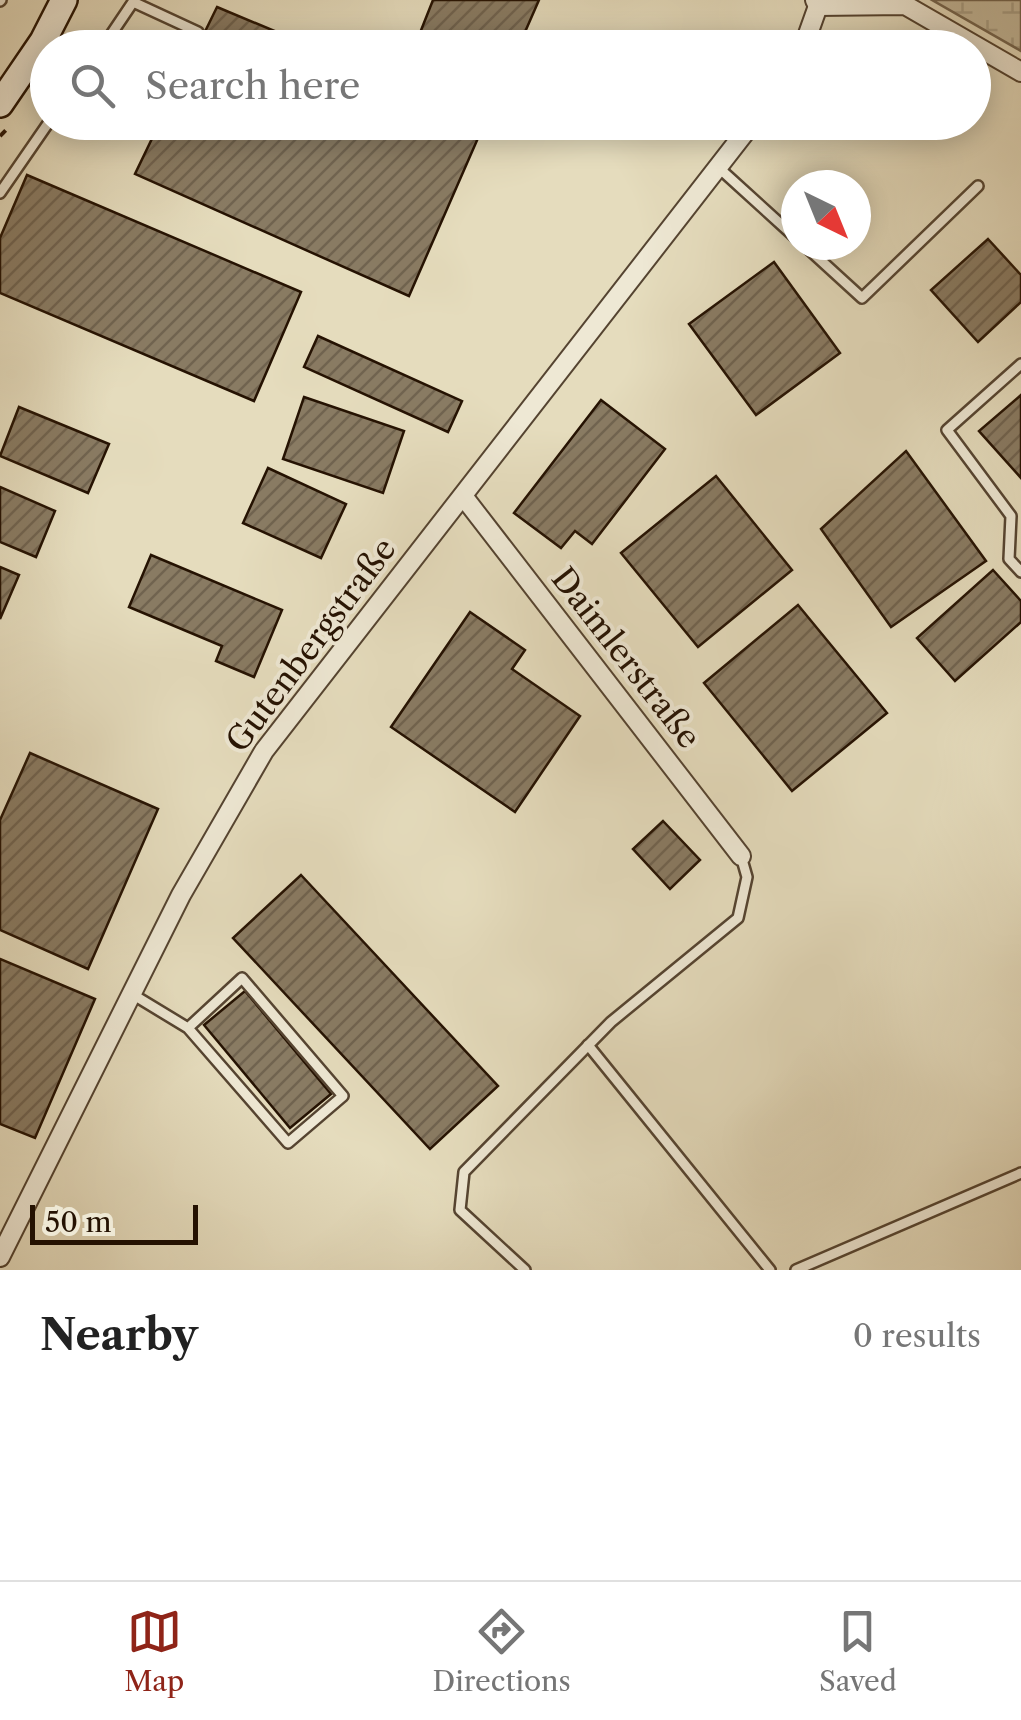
<!DOCTYPE html>
<meta charset="utf-8">
<style>
:root{--surface:#fff;--page:#f6f6f6;--text:#222;--muted:#767676;--line:#e0e0e0;--accent:#8f2418}
body{margin:0;font-family:"Libre Caslon Text",serif;background:var(--page);color:var(--text)}
.compass{position:absolute;left:781px;top:170px;width:90px;height:90px;border-radius:50%;background:var(--surface);box-shadow:0 5px 25px #0003;rotate:137deg}
.scale{position:absolute;left:30px;bottom:25px;width:168px;box-sizing:border-box;padding-left:10px;border:5px solid #251202;border-top:0;font-size:28px;line-height:35px;white-space:nowrap;color:#251202;-webkit-text-stroke:8px #eee8d4;paint-order:stroke}
.list{margin:0;padding:0;list-style:none}
h2{display:flex;justify-content:space-between;align-items:center;height:130px;margin:0;padding:0 40px;font-size:42px}
h2 small{font-size:32px;font-weight:400;color:var(--muted)}
.icon{flex:none;width:55px;height:55px;fill:none;stroke:currentColor;stroke-width:2;stroke-linecap:round;stroke-linejoin:round}
.map{position:relative;flex:none;width:1021px;height:1270px;overflow:hidden}
.search{position:absolute;background:var(--surface);box-shadow:0 5px 25px #0003;left:30px;right:30px;top:30px;height:110px;display:flex;align-items:center;gap:25px;box-sizing:border-box;padding:0 35px;border-radius:55px;color:var(--muted);font-size:38px}
.sheet{height:310px;background:var(--surface)}
nav{display:flex;justify-content:space-around;align-items:center;box-sizing:border-box;height:140px;border-top:2px solid var(--line);background:var(--surface);font-size:28px;color:var(--muted)}
nav a{display:grid;justify-items:center;gap:5px}
nav .on{color:var(--accent)}
.map>svg:first-child{display:block}
.wetland{fill:url(#wetland-marsh);stroke:#746650;stroke-width:2.5}
.building{fill:url(#building-hatch);stroke:#251202;stroke-width:2.5}
.lines{fill:none;stroke-linecap:round;stroke-linejoin:round}
.lane-casing{stroke:#554431;stroke-width:14}
.street-casing{stroke:#554431;stroke-width:22}
.secondary-casing{stroke:#251202;stroke-width:30}
.path{stroke:#251202;stroke-width:4;stroke-dasharray:8 5;stroke-linecap:butt}
.lane{stroke:#eee8d4;stroke-width:9}
.street{stroke:#eee8d4;stroke-width:18}
.secondary{stroke:#eee8d4;stroke-width:25}
.labels{text-anchor:middle;stroke-width:8;stroke-linejoin:round;paint-order:stroke}
.street-label{font-size:32px;fill:#251202;stroke:#eee8d4}
</style>
<div class="map">
<svg width="1021" height="1270" viewBox="0 0 1021 1270">
<defs>
<pattern id="wetland-marsh" width="20" height="14" patternUnits="userSpaceOnUse" patternTransform="scale(2.5)"><rect width="20" height="14" fill="#c4ba9d"/><path d="M1 5h8M5 5V1M11 12h8M15 12V8" fill="none" stroke="#a89f86"/></pattern>
<pattern id="building-hatch" width="6" height="6" patternUnits="userSpaceOnUse" patternTransform="scale(2.5)"><rect width="6" height="6" fill="#897b63"/><path d="M-1 1l2-2M0 6l6-6M5 7l2-2" fill="none" stroke="#70634f"/></pattern>
</defs>
<rect width="100%" height="100%" fill="#e5dcbd"/>
<filter id="stains"><feTurbulence type="fractalNoise" baseFrequency=".002" numOctaves="4"/><feColorMatrix values="0 0 0 0 .2 0 0 0 0 .09 0 0 0 0 .02 0 0 0 .5 -.17"/></filter>
<radialGradient id="worn" r=".72"><stop offset=".6" stop-color="#630" stop-opacity="0"/><stop offset="1" stop-color="#630" stop-opacity=".3"/></radialGradient>
<path class="wetland" d="M932,0H1021V51Z"/>
<g class="building">
<path d="M433,0H539L518,48H414Z"/>
<path d="M217,7L315,48H197Z"/>
<path d="M160,122H485L409,296L135,174Z"/>
<path d="M27,175L301,292L254,401L0,293V238Z"/>
<path d="M988,239L1021,275V302L978,342L931,290Z"/>
<path d="M774,262L840,353L756,415L689,324Z"/>
<path d="M318,336L462,401L448,432L304,367Z"/>
<path d="M1021,395V478L979,431Z"/>
<path d="M304,397L404,431L383,493L283,459Z"/>
<path d="M601,400L665,449L592,544L575,531L561,548L514,513Z"/>
<path d="M19,407L109,444L88,493L0,456Z"/>
<path d="M906,451L986,561L891,627L821,529Z"/>
<path d="M268,468L346,504L321,558L243,523Z"/>
<path d="M716,476L792,570L698,647L621,553Z"/>
<path d="M0,487L55,511L36,557L0,542Z"/>
<path d="M151,555L282,610L254,677L216,661L222,646L129,607Z"/>
<path d="M0,567L19,575L0,619Z"/>
<path d="M993,570L1021,601V622L955,681L917,638Z"/>
<path d="M798,605L887,713L792,791L704,683Z"/>
<path d="M470,612L525,650L512,669L580,716L515,812L391,727Z"/>
<path d="M30,753L158,809L88,969L0,930V820Z"/>
<path d="M663,821L700,860L670,889L633,849Z"/>
<path d="M301,875L498,1086L430,1149L233,938Z"/>
<path d="M0,959L95,999L35,1138L0,1124Z"/>
<path d="M245,991L331,1094L290,1128L204,1025Z"/>
</g>
<g class="lines">
<defs>
<g id="lane">
<path d="M0,1L1,0"/>
<path d="M102,48L133,2L198,32"/>
<path d="M719,168L796,238"/>
<path d="M0,193L49,122"/>
<path d="M804,245L862,298L978,186"/>
<path d="M1021,364L947,430L1011,516L1009,559L1021,572"/>
<path d="M132,994L188,1028L288,1143L343,1096L242,978L188,1028"/>
<path d="M588,1045L770,1270"/>
<path d="M525,1270L460,1210L464,1172L611,1022L738,918L747,877L741,856"/>
<path d="M796,1270L1021,1173"/>
</g>
<g id="street">
<path d="M815,0L818,6L905,5L1021,72"/>
<path d="M803,48L818,6"/>
<path d="M463,496L741,856"/>
<path d="M0,1257L181,895L264,751L753,122"/>
</g>
<path id="secondary" d="M0,104L43,41L64,0"/>
</defs>
<use href="#lane" class="lane-casing"/>
<use href="#street" class="street-casing"/>
<use href="#secondary" class="secondary-casing"/>
<path class="path" d="M0,136L9,127"/>
<use href="#lane" class="lane"/>
<use href="#street" class="street"/>
<use href="#secondary" class="secondary"/>
</g>
<g class="labels">
<g class="street-label">
<text transform="translate(311 645) rotate(-53)" y="11">Gutenbergstraße</text>
<text transform="translate(626 658) rotate(52)" y="11">Daimlerstraße</text>
</g>
</g>
<rect width="100%" height="100%" filter="url(#stains)"/>
<rect width="100%" height="100%" fill="url(#worn)"/>
</svg>
<svg class="compass" viewBox="-18 -18 36 36"><path d="M0-13l5 13h-10z" fill="#e53935"/><path d="M0 13l5-13h-10z" fill="#767676"/></svg>
<div class="scale">50 m</div>
<div class="search"><svg class="icon" aria-label="search" viewBox="0 0 24 24"><circle cx="10" cy="10" r="6"/><path d="M15 15l6 6"/></svg>Search here</div>
</div>
<section class="sheet">
<h2>Nearby<small>0 results</small></h2>
<ul class="list">
</ul>
</section>
<nav>
<a class="on"><svg class="icon" aria-label="map" viewBox="0 0 24 24"><path d="M3 6l6-2 6 2 6-2v14l-6 2-6-2-6 2zM9 4v14M15 6v14"/></svg>Map</a>
<a><svg class="icon" aria-label="directions" viewBox="0 0 24 24"><path d="M12 3l9 9-9 9-9-9zM9 14v-3h6M13 9l2 2-2 2"/></svg>Directions</a>
<a><svg class="icon" aria-label="saved" viewBox="0 0 24 24"><path d="M7 4h10v16l-5-4-5 4z"/></svg>Saved</a>
</nav>
